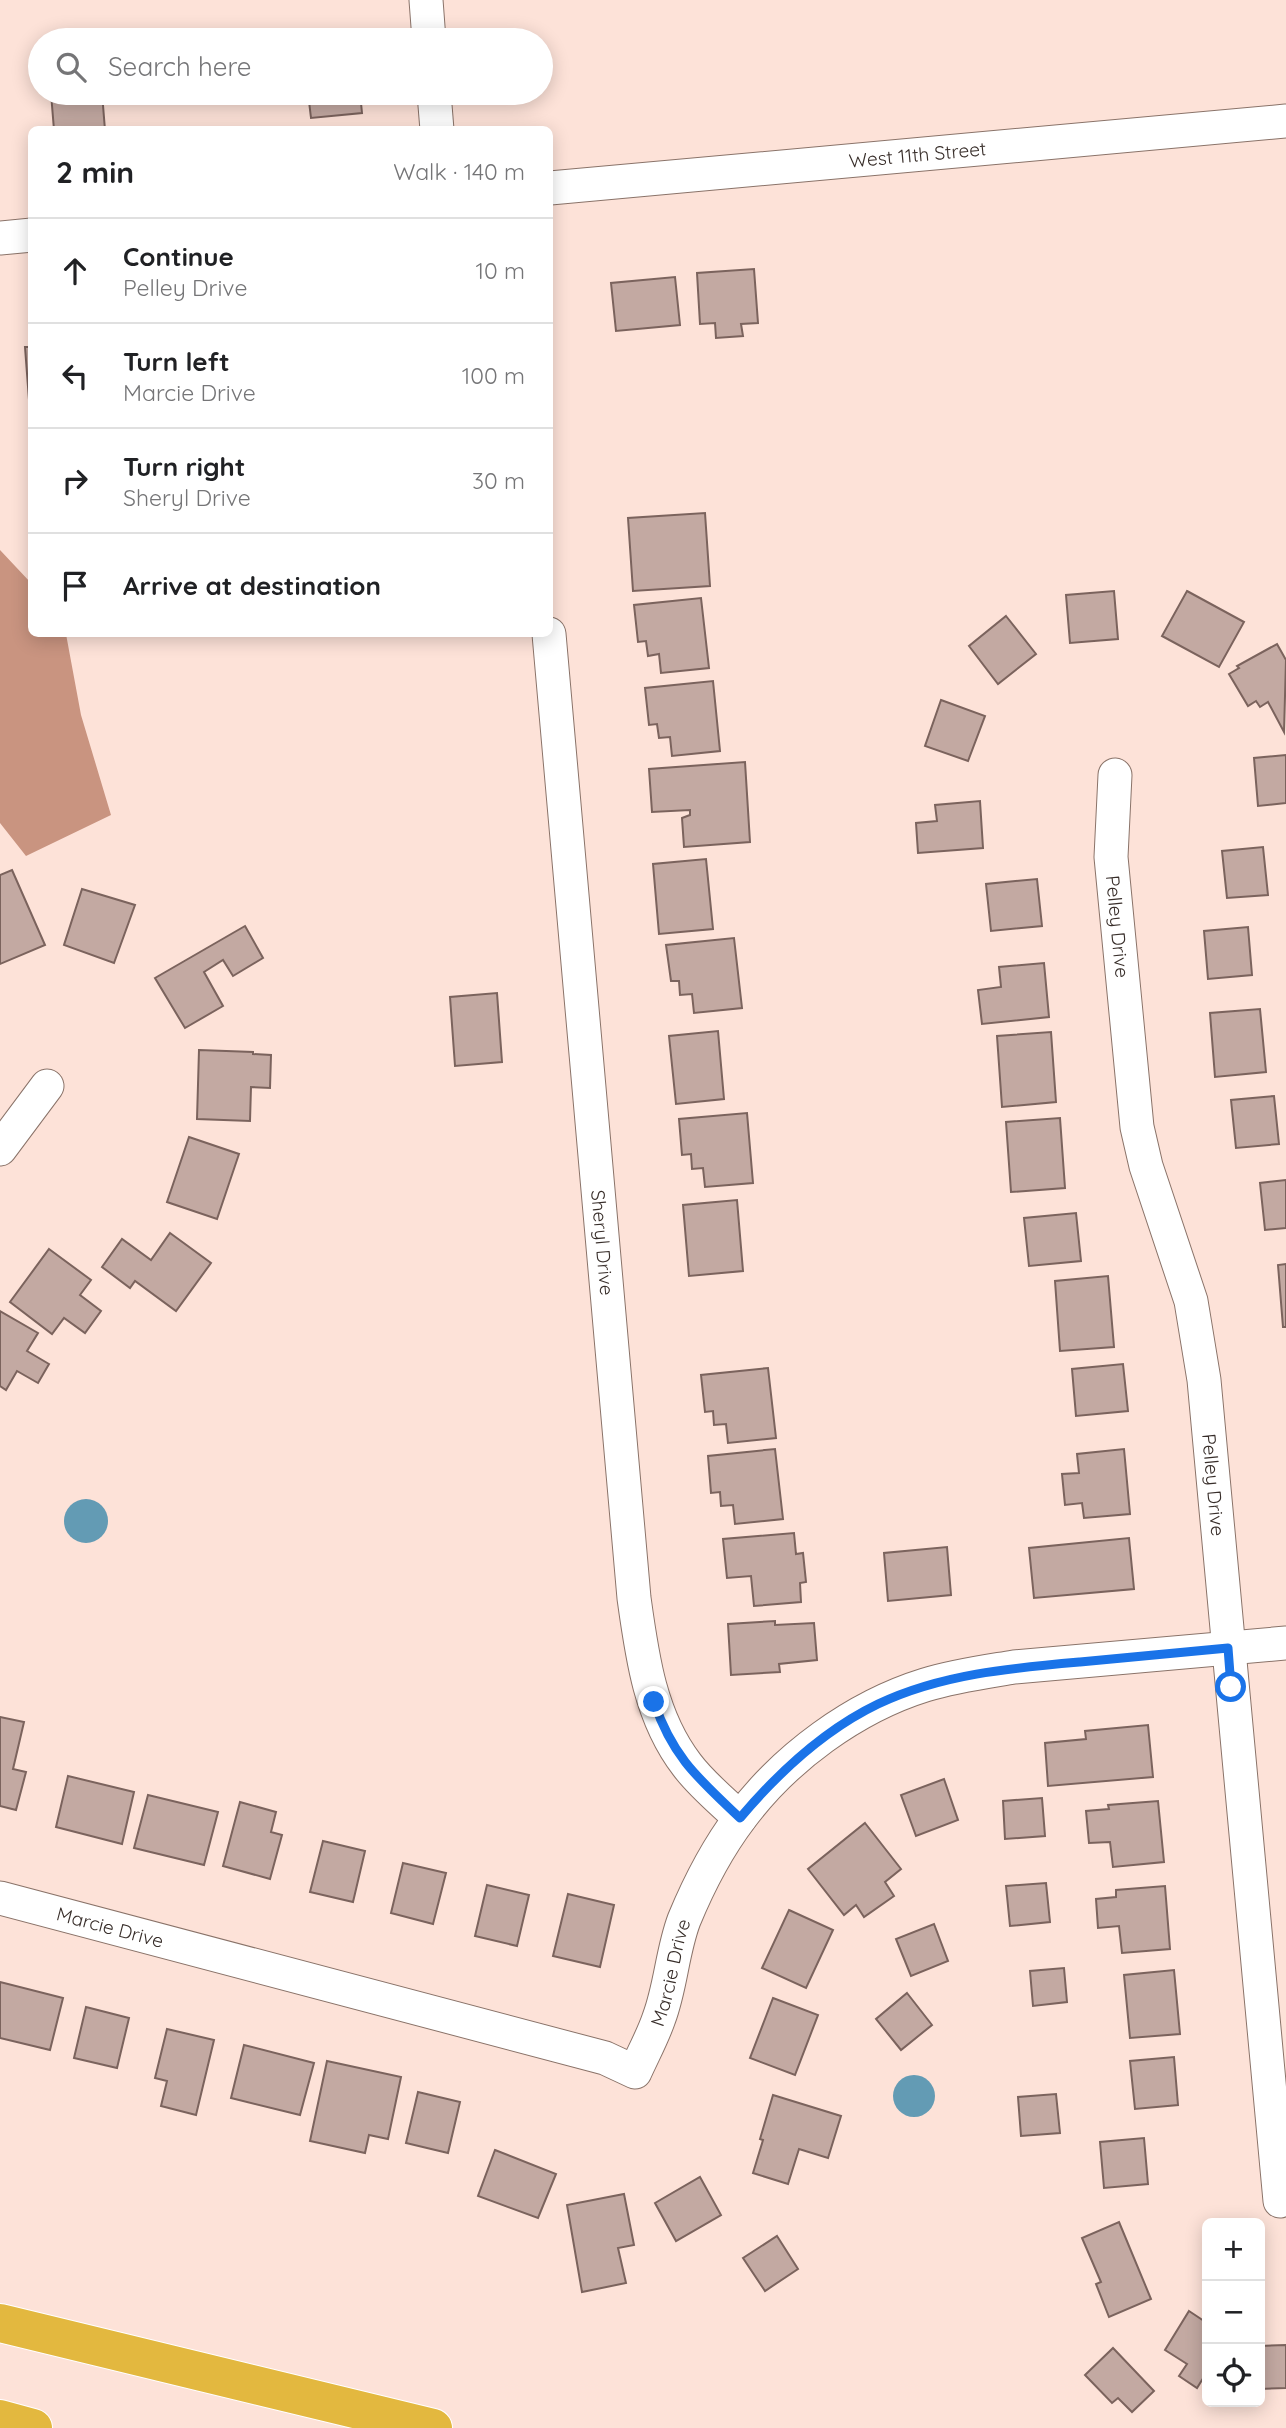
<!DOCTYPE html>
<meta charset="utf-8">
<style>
:root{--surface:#fff;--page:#f6f6f6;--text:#202124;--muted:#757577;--line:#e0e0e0}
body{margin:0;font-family:Quicksand,sans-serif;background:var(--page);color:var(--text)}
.controls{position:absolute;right:21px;bottom:21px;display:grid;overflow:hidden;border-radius:10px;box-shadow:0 4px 18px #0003}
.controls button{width:63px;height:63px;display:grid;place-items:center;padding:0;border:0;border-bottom:2px solid var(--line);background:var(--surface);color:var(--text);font:35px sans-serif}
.stop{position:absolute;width:21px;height:21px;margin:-16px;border:5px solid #1a73e8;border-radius:50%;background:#fff}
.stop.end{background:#1a73e8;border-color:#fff;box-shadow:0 2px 7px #0008}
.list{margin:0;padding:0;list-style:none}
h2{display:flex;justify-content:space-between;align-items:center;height:91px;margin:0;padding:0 28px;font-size:30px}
h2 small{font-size:23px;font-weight:400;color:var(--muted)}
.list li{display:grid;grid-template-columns:46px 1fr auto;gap:21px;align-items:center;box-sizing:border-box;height:105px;padding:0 28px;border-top:2px solid var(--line)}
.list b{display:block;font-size:26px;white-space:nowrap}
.list p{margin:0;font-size:23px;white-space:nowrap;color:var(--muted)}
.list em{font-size:23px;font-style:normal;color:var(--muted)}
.icon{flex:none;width:38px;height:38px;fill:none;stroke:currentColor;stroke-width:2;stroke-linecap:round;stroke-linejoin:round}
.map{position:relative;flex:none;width:1286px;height:2428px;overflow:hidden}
.search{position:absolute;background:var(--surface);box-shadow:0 4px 18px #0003;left:28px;top:28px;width:525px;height:77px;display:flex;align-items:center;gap:18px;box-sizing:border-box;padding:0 24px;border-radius:38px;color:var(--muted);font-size:26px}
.panel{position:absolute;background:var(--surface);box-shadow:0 4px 18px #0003;left:28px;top:126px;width:525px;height:511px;border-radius:10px}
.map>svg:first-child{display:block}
.forest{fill:#c99480}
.water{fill:#639bb4}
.building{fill:#c3a9a2;stroke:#7b635d;stroke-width:2}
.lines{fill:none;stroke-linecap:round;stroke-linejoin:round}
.minor-casing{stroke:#8a7369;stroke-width:35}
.motorway-casing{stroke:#fff;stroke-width:40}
.minor{stroke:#fff;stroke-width:33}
.motorway{stroke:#e3b83f;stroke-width:38}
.route{stroke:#1a73e8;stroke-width:9}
.labels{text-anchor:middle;stroke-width:5;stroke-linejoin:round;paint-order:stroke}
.street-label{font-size:19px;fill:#382e2a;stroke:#fef3ef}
</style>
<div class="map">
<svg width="1286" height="2428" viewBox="0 0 1286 2428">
<rect width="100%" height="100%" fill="#fde2d8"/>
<path class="forest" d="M0,550L31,583L32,634H66L81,715L111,815L26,856L0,823Z"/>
<g class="water">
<circle cx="86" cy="1521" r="22"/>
<circle cx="914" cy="2096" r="21"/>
</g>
<g class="building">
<path d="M51,93H102L105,130H54Z"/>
<path d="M308,93H360L362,113L311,118Z"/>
<path d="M754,269L758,323L741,324L743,336L716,338L715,323L700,324L697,273Z"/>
<path d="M675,277L680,325L616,331L611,283Z"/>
<path d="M25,347H32V413H30Z"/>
<path d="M705,513L710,586L633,591L628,518Z"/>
<path d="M1114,591L1118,639L1070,643L1066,595Z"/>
<path d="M1187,591L1244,622L1219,667L1162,636Z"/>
<path d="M701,598L709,668L661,673L659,654L648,656L646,641L638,642L634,605Z"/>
<path d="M1006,616L1036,654L998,684L969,646Z"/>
<path d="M1277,644L1286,660L1284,732L1268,702L1260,707L1256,701L1248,706L1229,674L1239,668L1237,666Z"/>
<path d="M713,681L720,751L672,756L670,737L659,738L657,724L649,725L645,688Z"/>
<path d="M941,700L985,716L968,761L925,746Z"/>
<path d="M1286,755V803L1258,806L1254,758Z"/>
<path d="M745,762L750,842L684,847L682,818L690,815V810L652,812L649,769Z"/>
<path d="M980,801L983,848L918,853L916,823L937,821L935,805Z"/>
<path d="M1263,847L1268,895L1227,898L1222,851Z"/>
<path d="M706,859L713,929L659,934L653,864Z"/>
<path d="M12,870L45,945L0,964V875Z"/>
<path d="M1037,879L1042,926L991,931L986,884Z"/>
<path d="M82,889L135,905L114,963L64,945Z"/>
<path d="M245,926L263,958L233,976L223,960L204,972L223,1006L185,1028L155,978Z"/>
<path d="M1248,927L1252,975L1208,979L1204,931Z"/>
<path d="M734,938L742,1008L694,1013L692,994L680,995L679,981H671L666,945Z"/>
<path d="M1044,963L1049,1017L982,1024L978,990L1001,987L999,967Z"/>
<path d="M497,993L502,1062L455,1066L450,997Z"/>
<path d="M1260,1009L1266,1072L1215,1077L1210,1013Z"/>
<path d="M718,1031L724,1099L676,1104L669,1036Z"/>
<path d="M1051,1032L1056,1102L1002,1107L997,1036Z"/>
<path d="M199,1050L253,1052V1054L271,1055L270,1088L251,1087L250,1121L197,1119Z"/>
<path d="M1274,1096L1279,1144L1236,1148L1231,1100Z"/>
<path d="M747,1113L753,1183L705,1187L703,1168L692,1169L691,1154L682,1155L679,1119Z"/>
<path d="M1060,1118L1065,1188L1011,1192L1006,1122Z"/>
<path d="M189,1137L239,1154L217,1219L167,1202Z"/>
<path d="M1286,1180V1228L1265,1230L1260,1183Z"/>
<path d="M737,1200L743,1271L689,1276L683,1205Z"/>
<path d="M1076,1213L1081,1261L1029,1266L1024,1218Z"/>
<path d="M170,1233L211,1263L176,1311L135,1281L130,1288L102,1267L122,1239L151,1260Z"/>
<path d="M49,1249L91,1280L80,1295L101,1311L85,1333L64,1318L52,1334L10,1302Z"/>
<path d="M1286,1264V1327H1283L1278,1265Z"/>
<path d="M1108,1276L1114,1347L1060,1351L1055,1281Z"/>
<path d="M0,1311L38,1333L27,1351L49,1364L38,1383L17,1371L6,1390L0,1386Z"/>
<path d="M1123,1364L1128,1411L1076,1416L1072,1369Z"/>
<path d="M768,1368L776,1438L728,1443L726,1424L714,1425L713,1411L705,1412L701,1375Z"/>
<path d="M775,1449L783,1519L735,1524L733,1505L721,1506L720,1492L711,1493L708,1456Z"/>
<path d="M1124,1449L1130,1514L1084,1518L1082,1503L1065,1505L1062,1474L1079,1473L1077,1454Z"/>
<path d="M794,1533L796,1554L803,1553L806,1582L800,1583L801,1602L754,1606L751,1576L727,1578L723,1539Z"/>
<path d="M1129,1538L1134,1589L1034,1598L1029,1548Z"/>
<path d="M947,1547L951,1595L888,1601L884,1553Z"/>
<path d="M775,1621V1625L814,1623L817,1660L779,1664L780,1672L731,1675L728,1624Z"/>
<path d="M0,1717L24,1722L13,1769L26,1772L16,1810L0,1806Z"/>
<path d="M1148,1725L1153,1777L1048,1786L1045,1743L1086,1739L1085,1731Z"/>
<path d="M68,1776L134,1792L122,1844L56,1827Z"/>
<path d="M944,1779L958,1820L916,1836L901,1795Z"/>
<path d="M148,1795L218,1812L204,1865L134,1848Z"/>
<path d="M1042,1798L1045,1836L1005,1839L1003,1801Z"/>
<path d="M1158,1801L1164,1862L1113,1867L1110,1842L1089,1843L1086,1811L1109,1809L1108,1805Z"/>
<path d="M240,1802L276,1812L271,1832L282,1835L270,1879L223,1866Z"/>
<path d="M865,1823L901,1869L885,1882L894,1896L864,1917L856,1905L844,1915L808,1869Z"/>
<path d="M323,1841L365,1851L353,1902L310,1892Z"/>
<path d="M403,1863L446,1873L433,1924L391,1913Z"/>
<path d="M1046,1883L1050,1922L1010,1926L1006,1886Z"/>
<path d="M487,1885L529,1895L517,1946L475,1936Z"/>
<path d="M1165,1886L1170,1949L1122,1953L1119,1926L1098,1928L1096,1899L1116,1897V1890Z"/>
<path d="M568,1894L614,1905L600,1967L553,1956Z"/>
<path d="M789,1910L833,1930L806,1988L762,1968Z"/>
<path d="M934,1924L948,1961L911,1976L896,1939Z"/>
<path d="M1064,1968L1067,2002L1033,2006L1030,1971Z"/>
<path d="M1174,1970L1180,2034L1130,2038L1124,1975Z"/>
<path d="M0,1982L63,1998L50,2050L0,2038Z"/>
<path d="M907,1993L932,2025L901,2050L876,2019Z"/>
<path d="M773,1998L818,2015L795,2075L750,2058Z"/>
<path d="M86,2007L129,2018L117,2068L74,2058Z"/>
<path d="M167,2029L214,2040L196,2115L161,2106L167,2081L155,2078Z"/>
<path d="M244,2045L314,2063L300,2115L231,2098Z"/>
<path d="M1174,2057L1178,2105L1135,2109L1130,2061Z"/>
<path d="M327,2061L401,2077L388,2139L369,2135L365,2153L310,2141Z"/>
<path d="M418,2092L460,2102L448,2153L406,2143Z"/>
<path d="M1056,2094L1060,2133L1021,2136L1018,2097Z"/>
<path d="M773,2095L841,2116L828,2158L799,2149L788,2184L753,2173L763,2140L760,2139Z"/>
<path d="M1144,2138L1148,2184L1104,2188L1100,2142Z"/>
<path d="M495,2150L556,2174L538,2218L478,2196Z"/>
<path d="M700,2177L721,2215L676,2241L655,2203Z"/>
<path d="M624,2194L634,2245L618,2248L626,2283L582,2292L567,2205Z"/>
<path d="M1119,2222L1151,2299L1109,2317L1096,2284L1101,2282L1082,2238Z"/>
<path d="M777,2236L798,2269L765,2291L743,2258Z"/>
<path d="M1189,2311L1207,2323V2372L1197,2388L1179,2376L1187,2364L1165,2350Z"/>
<path d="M1286,2345V2388L1260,2389V2346Z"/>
<path d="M1113,2348L1154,2391L1132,2412L1118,2398L1112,2403L1085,2375Z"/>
</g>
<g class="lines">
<defs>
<g id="minor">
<path d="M426,0L429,40"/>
<path d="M434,93L437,130"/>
<path id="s1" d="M550,188L1286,121"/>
<path d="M0,238L32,235"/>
<path id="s2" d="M549,634L634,1598C642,1656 650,1717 687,1765C702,1785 722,1801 740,1818"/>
<path id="s3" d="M1115,775L1111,857L1137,1127L1146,1166L1191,1301L1204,1380L1280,2201"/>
<path d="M0,1149L47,1086"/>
<path id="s4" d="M0,1898L605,2058L635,2072C643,2054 653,2036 659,2018C671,1986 672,1952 684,1920C698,1886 719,1846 741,1817C785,1758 854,1707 925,1685C954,1676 984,1672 1014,1667L1286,1643"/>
</g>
<g id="motorway">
<path d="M0,2323L433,2428"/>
<path d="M0,2419L33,2428"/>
</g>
</defs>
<use href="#minor" class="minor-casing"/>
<use href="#motorway" class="motorway-casing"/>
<use href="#minor" class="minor"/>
<use href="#motorway" class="motorway"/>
</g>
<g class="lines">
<path class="route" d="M654,1702C673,1758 699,1779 740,1818C778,1773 824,1730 878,1704C941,1674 1011,1668 1080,1662C1129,1657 1179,1653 1228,1648L1231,1687"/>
</g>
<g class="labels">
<g class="street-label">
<text dy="7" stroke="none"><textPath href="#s1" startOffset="369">West 11th Street</textPath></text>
<text dy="7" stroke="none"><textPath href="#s3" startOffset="152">Pelley Drive</textPath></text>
<text dy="7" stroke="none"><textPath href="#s2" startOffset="611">Sheryl Drive</textPath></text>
<text dy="7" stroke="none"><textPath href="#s3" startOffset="721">Pelley Drive</textPath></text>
<text dy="7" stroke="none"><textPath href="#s4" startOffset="114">Marcie Drive</textPath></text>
<text dy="7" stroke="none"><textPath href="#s4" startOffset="765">Marcie Drive</textPath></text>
</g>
</g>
</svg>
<div class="controls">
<button>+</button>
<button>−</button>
<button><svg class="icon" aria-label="locate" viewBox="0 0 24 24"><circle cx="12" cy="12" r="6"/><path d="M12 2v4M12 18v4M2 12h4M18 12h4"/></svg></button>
</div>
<div class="stop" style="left:1231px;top:1687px"></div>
<div class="stop end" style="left:654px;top:1702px"></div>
<div class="search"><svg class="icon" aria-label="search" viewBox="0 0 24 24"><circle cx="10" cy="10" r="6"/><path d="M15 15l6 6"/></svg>Search here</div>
<section class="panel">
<h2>2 min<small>Walk · 140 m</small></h2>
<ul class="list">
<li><svg class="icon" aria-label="ahead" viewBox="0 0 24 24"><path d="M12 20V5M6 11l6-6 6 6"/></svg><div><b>Continue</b><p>Pelley Drive</p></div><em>10 m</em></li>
<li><svg class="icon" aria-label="left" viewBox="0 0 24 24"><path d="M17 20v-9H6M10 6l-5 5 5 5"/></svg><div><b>Turn left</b><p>Marcie Drive</p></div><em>100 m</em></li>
<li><svg class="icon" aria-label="right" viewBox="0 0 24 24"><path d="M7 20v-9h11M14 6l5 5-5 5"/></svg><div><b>Turn right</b><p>Sheryl Drive</p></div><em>30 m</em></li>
<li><svg class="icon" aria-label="arrive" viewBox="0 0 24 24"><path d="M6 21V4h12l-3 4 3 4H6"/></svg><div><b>Arrive at destination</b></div></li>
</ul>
</section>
</div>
